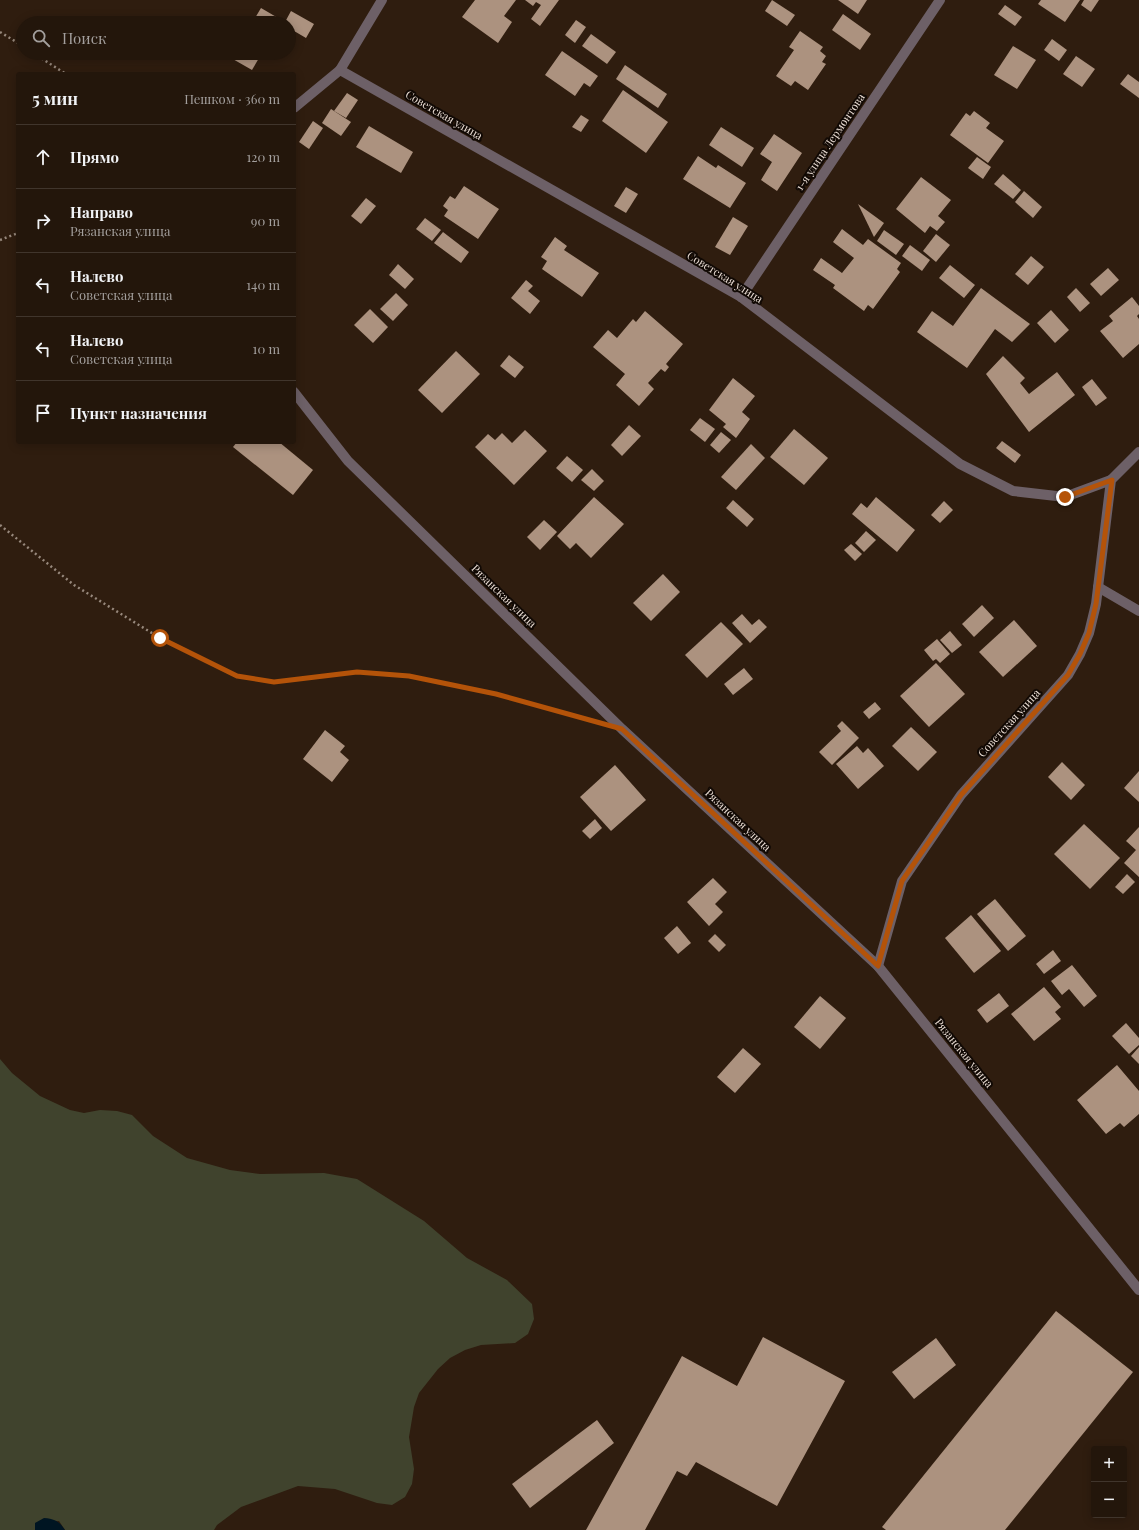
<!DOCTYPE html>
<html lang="ru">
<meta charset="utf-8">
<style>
:root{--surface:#23160b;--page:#2f2319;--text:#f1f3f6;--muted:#a39f9d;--line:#40352c}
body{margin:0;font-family:"Playfair Display",serif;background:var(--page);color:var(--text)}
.controls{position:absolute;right:12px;bottom:12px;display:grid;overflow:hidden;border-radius:4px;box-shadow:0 2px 10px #0003}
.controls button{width:36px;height:36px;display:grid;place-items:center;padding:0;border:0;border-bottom:1px solid var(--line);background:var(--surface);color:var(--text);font:20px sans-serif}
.stop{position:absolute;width:12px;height:12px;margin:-9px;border:3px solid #b45309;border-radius:50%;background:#fff}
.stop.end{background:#b45309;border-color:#fff;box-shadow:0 1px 4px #0008}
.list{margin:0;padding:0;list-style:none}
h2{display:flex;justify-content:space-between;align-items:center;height:52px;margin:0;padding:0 16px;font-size:17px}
h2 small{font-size:13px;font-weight:400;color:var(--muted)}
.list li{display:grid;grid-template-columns:26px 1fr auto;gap:12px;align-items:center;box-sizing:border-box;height:64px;padding:0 16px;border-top:1px solid var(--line)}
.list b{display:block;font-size:15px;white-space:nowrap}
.list p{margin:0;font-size:13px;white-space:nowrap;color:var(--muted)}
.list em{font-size:13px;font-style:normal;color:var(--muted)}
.icon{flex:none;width:22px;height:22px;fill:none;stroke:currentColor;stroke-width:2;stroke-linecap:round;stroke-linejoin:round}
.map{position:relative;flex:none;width:1139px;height:1530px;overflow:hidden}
.search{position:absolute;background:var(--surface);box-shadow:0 2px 10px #0003;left:16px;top:16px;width:280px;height:44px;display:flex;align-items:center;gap:10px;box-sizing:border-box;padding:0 14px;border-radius:22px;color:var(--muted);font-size:15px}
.panel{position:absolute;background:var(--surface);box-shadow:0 2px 10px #0003;left:16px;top:72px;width:280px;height:372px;border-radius:4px}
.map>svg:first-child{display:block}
.green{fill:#40432d}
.water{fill:#001522}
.building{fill:#ac927f}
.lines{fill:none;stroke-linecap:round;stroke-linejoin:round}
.path{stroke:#97887c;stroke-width:2.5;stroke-dasharray:2 3;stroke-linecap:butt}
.minor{stroke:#6d6067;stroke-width:10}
.route{stroke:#b45309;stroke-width:5}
.labels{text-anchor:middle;stroke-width:4;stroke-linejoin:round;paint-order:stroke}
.street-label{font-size:11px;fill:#ede0d7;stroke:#110904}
</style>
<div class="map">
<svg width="1139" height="1530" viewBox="0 0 1139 1530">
<rect width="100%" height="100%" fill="#2f1d0f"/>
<path class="green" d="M0,1059L12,1073L40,1096L70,1110L84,1113L100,1110L117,1111L132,1115L153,1136L187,1158L230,1170L260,1174L324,1173L357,1179L424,1221L467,1258L507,1280L532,1304L534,1319L528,1334L515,1343L481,1345L465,1350L450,1358L438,1369L419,1393L414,1407L409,1437L414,1469L412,1484L405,1497L392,1505L377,1503L335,1489L298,1486L241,1507L217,1525L214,1530H65L59,1521L35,1523V1530H0Z"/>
<path class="water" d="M44,1518C55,1519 59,1521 65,1530H35V1523Z"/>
<g class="building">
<path d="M475,0H516L504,16L512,22L498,43L462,17Z"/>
<path d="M525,0H559L540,26L531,19L541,5L536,2L533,6Z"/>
<path d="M772,0L795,15L787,26L765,11Z"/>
<path d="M838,0H867L858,14Z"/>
<path d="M1041,0H1080L1065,22L1038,4Z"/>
<path d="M1084,0H1099L1091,12L1081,5Z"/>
<path d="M1005,5L1022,17L1015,26L998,14Z"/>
<path d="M261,8L285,22L291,11L314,24L306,38L289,28V23H252Z"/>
<path d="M843,14L871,34L860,50L832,30Z"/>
<path d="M576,20L586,27L575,43L565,35Z"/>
<path d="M800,31L823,47L820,51L826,56L822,62L826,64L808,90L795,81L791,86L776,76L794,50L789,47Z"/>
<path d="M591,34L616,52L607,64L582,46Z"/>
<path d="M1052,39L1067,50L1059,61L1044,50Z"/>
<path d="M1013,46L1036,60L1017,89L994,75Z"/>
<path d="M562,51L598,76L590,87L584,83L575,96L545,75Z"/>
<path d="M234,53H262L252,70L231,58Z"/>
<path d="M1076,56L1095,69L1082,87L1063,74Z"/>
<path d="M625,65L667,94L658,108L616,79Z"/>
<path d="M1128,74L1139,82V98L1120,84Z"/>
<path d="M623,90L668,122L646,153L602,121Z"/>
<path d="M347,93L358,100L346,118L334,111Z"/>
<path d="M331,109L351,122L341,136L322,123Z"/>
<path d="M974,111L990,123L986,128L1004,141L988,163L950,135L966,113L970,116Z"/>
<path d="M581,115L589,120L581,132L572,127Z"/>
<path d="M313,121L323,128L309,149L299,142Z"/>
<path d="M369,126L413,152L401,173L356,147Z"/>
<path d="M721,127L754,148L742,167L709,145Z"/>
<path d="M774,134L802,153L777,191L761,180L772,162L760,154Z"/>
<path d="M698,156L716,168L718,165L746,183L730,208L683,179Z"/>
<path d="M977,157L991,167L983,179L968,168Z"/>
<path d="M1003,174L1021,190L1013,199L994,184Z"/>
<path d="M921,177L951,200L938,216L945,222L937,231L930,226L925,233L896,209Z"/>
<path d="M464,186L499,209L478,239L444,216L448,210L443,206L450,196L455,199Z"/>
<path d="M626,187L638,194L626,213L614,206Z"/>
<path d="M1024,191L1042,207L1033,218L1015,202Z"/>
<path d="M366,198L376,206L361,224L351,216Z"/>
<path d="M858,204L884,223L874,237Z"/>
<path d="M733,217L748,226L730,255L715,247Z"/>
<path d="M425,218L441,230L432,241L416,229Z"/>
<path d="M842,229L863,245L868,239L901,263L897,269L900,272L873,309L868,305L864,311L833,288L835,285L813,270L821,258L842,273L854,258L833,242Z"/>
<path d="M884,230L904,244L896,255L877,241Z"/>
<path d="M443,232L469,252L461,263L434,243Z"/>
<path d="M936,234L950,245L936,262L923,251Z"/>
<path d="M555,237L567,246L564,250L599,273L582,297L542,269L547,261L541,257Z"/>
<path d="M910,245L930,260L922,271L902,256Z"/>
<path d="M1031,256L1044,267L1028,285L1015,274Z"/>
<path d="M398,264L414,279L405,289L389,275Z"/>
<path d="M950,265L975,285L964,298L939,278Z"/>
<path d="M1108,268L1119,280L1101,296L1090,284Z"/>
<path d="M526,280L533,286L528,291L540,301L530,314L511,298Z"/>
<path d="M981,288L1030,324L1012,342L995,329L967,368L917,332L932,311L953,326Z"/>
<path d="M1076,288L1090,303L1080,312L1067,297Z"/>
<path d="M396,293L408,305L393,321L380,309Z"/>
<path d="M1132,297L1139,306V314L1137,316L1139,319V344L1123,358L1100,331L1113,321L1109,316Z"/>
<path d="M370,309L388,327L373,343L354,325Z"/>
<path d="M1051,310L1069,330L1055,343L1037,323Z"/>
<path d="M645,311L683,344L666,364L669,367L665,372L661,369L648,383L654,389L639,406L616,385L625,374L593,347L608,330L617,338L633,319L636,322Z"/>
<path d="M456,351L480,374L442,413L418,390Z"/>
<path d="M509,355L524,367L515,378L500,366Z"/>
<path d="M1003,356L1025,378L1020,383L1029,394L1057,372L1075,395L1029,432L986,374Z"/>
<path d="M733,378L755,396L742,412L750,419L736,438L723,427L726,424L709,410Z"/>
<path d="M1092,379L1107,398L1096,406L1082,387Z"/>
<path d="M700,418L715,429L705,442L690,430Z"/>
<path d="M629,425L641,436L622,456L611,445Z"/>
<path d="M794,429L828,458L804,485L770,457Z"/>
<path d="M525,430L547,451L514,485L475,447L488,434L495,440L502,433L512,443Z"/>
<path d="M721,432L731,440L719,453L710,445Z"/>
<path d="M1002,441L1021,455L1015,463L996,448Z"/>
<path d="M237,442H279L313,470L293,495L233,447Z"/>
<path d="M751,444L765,458L736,490L721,477Z"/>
<path d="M567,456L583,470L572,482L556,468Z"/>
<path d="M592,469L604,481L594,491L581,480Z"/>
<path d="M594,497L624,524L591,558L576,543L570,549L557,536Z"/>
<path d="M876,497L915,530L897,552L852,514L861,503L867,508Z"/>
<path d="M733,500L754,519L747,527L726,508Z"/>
<path d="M944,501L953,510L940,523L931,515Z"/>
<path d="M544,520L557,532L540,550L527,537Z"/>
<path d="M866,531L876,540L864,552L855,543Z"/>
<path d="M851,544L862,554L855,561L844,550Z"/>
<path d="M663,574L680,592L651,621L633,603Z"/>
<path d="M982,605L994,618L974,637L962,624Z"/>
<path d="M742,614L752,625L759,619L767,627L750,643L732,623Z"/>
<path d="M1014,620L1037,646L1003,677L979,652Z"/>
<path d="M721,622L743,644L707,678L685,655Z"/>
<path d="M950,631L962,645L952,653L940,640Z"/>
<path d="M937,639L950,654L940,663L936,659L933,661L924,650Z"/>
<path d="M936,663L965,694L929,727L900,696Z"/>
<path d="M744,668L753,679L733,695L724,684Z"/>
<path d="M875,702L881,709L869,719L863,712Z"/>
<path d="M842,721L859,738L832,765L819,752L841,731L837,726Z"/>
<path d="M911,727L937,752L918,771L892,746Z"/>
<path d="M325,730L345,746L340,752L349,760L332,782L303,759Z"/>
<path d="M857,746L863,753L868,748L884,766L858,789L836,764Z"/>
<path d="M1062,762L1085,785L1071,800L1048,777Z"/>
<path d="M615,765L646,800L611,831L580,797Z"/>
<path d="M1139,771V802L1124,788Z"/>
<path d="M595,819L602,828L590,839L582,831Z"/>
<path d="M1084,824L1120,858L1090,889L1054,854Z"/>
<path d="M1139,827V877L1124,863L1136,850L1126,841Z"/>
<path d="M1127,874L1135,882L1123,894L1115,887Z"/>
<path d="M713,878L727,892L715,904L723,912L709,926L687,902Z"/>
<path d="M995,899L1026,936L1008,951L977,914Z"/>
<path d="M971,915L1001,951L974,973L945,938Z"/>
<path d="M677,926L691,943L678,954L664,938Z"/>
<path d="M715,934L726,945L719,952L708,941Z"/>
<path d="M1053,950L1061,961L1044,974L1036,964Z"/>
<path d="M1072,965L1097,996L1084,1007L1069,989L1062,995L1051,981Z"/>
<path d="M1044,987L1061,1007L1055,1012L1061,1019L1034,1041L1011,1014Z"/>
<path d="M999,993L1009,1006L987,1023L977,1010Z"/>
<path d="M820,996L846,1018L820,1049L794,1027Z"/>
<path d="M1126,1023L1139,1038V1045L1129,1054L1112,1036Z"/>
<path d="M1139,1047V1064L1131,1056Z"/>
<path d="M743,1048L761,1064L735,1093L717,1077Z"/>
<path d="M1117,1065L1139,1091V1114L1124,1127L1120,1123L1106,1134L1077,1100Z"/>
<path d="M1056,1311L1133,1372L1005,1530H886L882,1527Z"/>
<path d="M763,1337L845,1381L777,1506L696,1462L687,1476L677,1471L645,1530H586L682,1356L737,1386Z"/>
<path d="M936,1338L956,1365L914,1399L892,1372Z"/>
<path d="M597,1420L614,1443L530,1508L512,1484Z"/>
</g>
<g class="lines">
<g class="path">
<path d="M0,32L23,46"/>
<path d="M33,53L66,74"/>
<path d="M0,240L18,233"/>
<path d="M0,525L74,585L160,638L237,676L274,682L357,672L409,676L496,694L584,718"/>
</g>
<g class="minor">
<path d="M340,70L741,297L960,464L1013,491L1065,497L1111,480"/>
<path d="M294,108L340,70L382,0"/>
<path d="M741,297L940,0"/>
<path d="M294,392L348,461L622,729L878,966L1139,1290"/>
<path d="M1098,587L1139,611"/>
<path d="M878,966L902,881L961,795L1068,675L1080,654L1089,633L1096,604L1111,480L1139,452"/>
</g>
</g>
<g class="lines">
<path class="route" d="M160,638L237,676L274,682L357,672L409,676L496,694L622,729L878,966L902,881L961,795L1068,675L1080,654L1089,633L1096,604L1112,480L1065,497"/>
</g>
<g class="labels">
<g class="street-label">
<text transform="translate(444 115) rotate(30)" y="4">Советская улица</text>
<text transform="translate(830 142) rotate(-56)" y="4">1-я улица Лермонтова</text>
<text transform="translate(725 277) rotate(32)" y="4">Советская улица</text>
<text transform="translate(504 596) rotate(44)" y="4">Рязанская улица</text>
<text transform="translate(1009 723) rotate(-48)" y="4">Советская улица</text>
<text transform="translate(738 820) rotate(43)" y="4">Рязанская улица</text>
<text transform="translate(964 1053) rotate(51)" y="4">Рязанская улица</text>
</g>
</g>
</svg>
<div class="controls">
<button>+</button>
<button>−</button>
</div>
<div class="stop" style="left:160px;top:638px"></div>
<div class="stop end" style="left:1065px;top:497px"></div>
<div class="search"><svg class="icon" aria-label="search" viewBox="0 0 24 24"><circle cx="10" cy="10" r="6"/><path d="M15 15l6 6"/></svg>Поиск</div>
<section class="panel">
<h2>5 мин<small>Пешком · 360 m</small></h2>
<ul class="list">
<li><svg class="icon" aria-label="ahead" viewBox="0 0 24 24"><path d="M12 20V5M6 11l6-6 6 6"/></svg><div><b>Прямо</b></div><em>120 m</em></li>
<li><svg class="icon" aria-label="right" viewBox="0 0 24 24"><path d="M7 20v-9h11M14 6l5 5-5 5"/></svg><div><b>Направо</b><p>Рязанская улица</p></div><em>90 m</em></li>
<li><svg class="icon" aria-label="left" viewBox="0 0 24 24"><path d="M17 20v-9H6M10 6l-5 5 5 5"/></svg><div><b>Налево</b><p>Советская улица</p></div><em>140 m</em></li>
<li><svg class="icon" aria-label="left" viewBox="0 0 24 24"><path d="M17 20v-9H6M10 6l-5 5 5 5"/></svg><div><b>Налево</b><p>Советская улица</p></div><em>10 m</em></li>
<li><svg class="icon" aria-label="arrive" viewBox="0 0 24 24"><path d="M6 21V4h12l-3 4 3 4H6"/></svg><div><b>Пункт назначения</b></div></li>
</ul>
</section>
</div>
